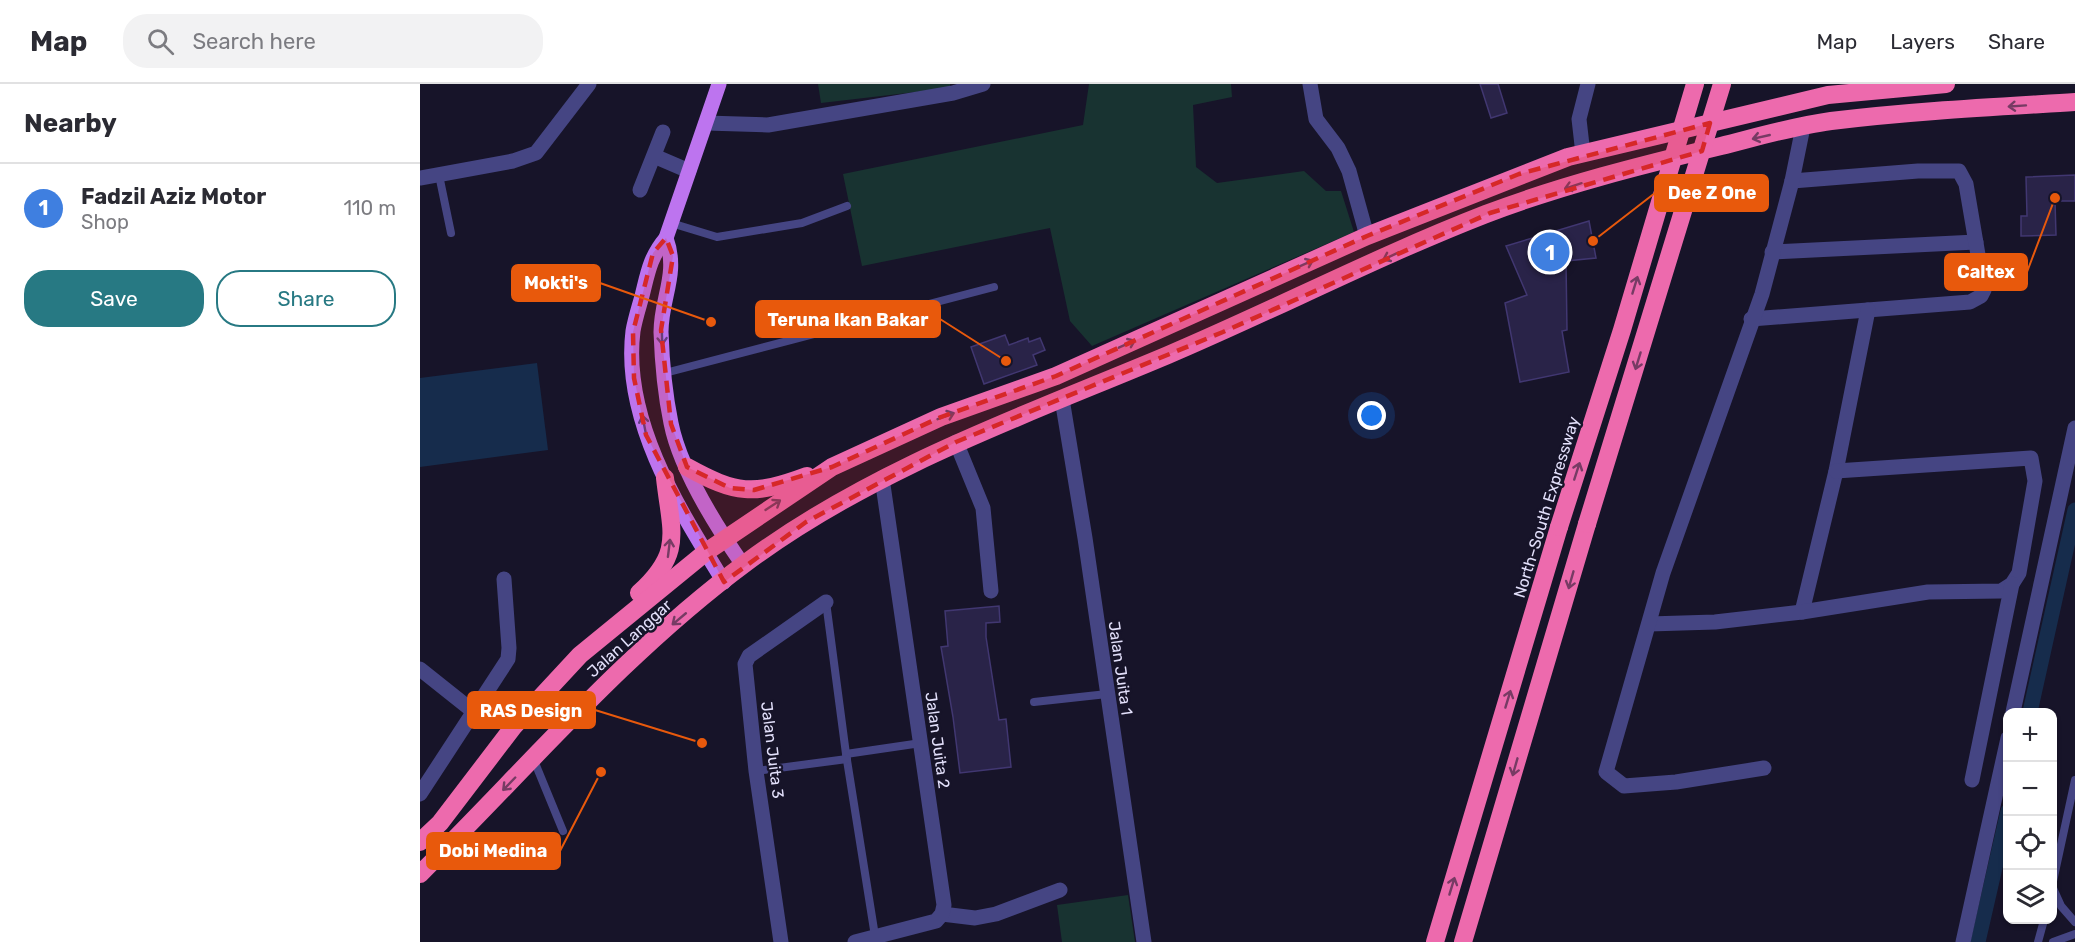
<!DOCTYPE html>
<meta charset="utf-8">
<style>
:root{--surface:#fff;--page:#f2f2f3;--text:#2b2b33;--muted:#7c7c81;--line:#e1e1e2;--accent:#277983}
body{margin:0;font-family:Rubik,sans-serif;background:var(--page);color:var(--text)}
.controls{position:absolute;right:18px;bottom:18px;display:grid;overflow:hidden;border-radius:12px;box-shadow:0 2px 4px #0004}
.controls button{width:54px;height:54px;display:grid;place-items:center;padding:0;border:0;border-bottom:2px solid var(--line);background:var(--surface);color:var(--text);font:30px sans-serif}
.you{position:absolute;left:952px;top:332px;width:21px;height:21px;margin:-15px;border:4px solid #fff;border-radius:50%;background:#1a73e8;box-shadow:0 0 0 9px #1a73e833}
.badge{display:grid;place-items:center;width:39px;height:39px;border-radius:50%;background:var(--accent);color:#fff;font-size:20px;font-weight:700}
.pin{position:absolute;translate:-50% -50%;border:3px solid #fff;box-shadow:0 2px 6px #0006}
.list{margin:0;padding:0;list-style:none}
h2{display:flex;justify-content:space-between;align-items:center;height:78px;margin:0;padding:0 24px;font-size:26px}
h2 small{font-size:20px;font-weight:400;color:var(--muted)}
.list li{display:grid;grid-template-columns:39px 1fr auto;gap:18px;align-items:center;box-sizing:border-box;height:90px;padding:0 24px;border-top:2px solid var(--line)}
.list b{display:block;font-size:22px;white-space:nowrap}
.list p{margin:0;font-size:20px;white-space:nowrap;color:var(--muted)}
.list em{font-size:20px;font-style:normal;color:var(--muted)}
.actions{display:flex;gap:12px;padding:18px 24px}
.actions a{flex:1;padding:14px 0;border:2px solid var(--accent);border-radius:24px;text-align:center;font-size:21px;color:var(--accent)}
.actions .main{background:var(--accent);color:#fff}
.icon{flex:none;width:33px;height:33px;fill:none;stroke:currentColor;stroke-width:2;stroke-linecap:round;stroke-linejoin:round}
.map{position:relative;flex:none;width:1655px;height:858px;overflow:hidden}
header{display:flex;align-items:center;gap:36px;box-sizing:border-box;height:84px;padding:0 30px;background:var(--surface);border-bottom:2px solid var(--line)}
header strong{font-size:28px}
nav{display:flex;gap:33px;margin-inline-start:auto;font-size:21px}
.search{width:420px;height:54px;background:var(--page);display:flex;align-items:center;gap:15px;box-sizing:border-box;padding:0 21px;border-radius:24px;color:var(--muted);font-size:22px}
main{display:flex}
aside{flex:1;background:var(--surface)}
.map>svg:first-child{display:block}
.green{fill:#183331}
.water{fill:#162c4c}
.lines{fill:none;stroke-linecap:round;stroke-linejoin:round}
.canal{stroke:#162c4c;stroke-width:15}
.building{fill:#292348;stroke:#413771;stroke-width:1.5}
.lane{stroke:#454583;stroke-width:8}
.street{stroke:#454583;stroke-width:15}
.primary{stroke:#bd74ef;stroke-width:15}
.highway{stroke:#ed6aad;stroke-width:18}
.highway-bridge{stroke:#ed6aad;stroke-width:18}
.oneway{stroke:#773b64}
.oneway2{stroke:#623f82}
.marked{fill:#d62828;fill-opacity:0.2;stroke:#d62828;stroke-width:4.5;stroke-dasharray:12 8;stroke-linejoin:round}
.labels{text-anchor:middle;stroke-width:5;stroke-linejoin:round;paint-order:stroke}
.street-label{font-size:16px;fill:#e3e0fb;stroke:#171429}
.leader{fill:none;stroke:#e8590c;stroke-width:2}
.callout-dot{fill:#e8590c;stroke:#171429;stroke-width:2}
.callout{fill:#e8590c;stroke:#e8590c;stroke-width:2}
.callout-label{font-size:18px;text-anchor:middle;font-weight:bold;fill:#fff}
</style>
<header>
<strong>Map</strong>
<div class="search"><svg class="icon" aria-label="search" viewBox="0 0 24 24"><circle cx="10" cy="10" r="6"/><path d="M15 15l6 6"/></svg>Search here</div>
<nav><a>Map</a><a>Layers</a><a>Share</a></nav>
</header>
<main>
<aside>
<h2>Nearby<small></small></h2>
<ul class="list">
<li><span class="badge" style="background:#3f7fe0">1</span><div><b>Fadzil Aziz Motor</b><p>Shop</p></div><em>110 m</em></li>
</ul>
<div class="actions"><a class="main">Save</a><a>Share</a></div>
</aside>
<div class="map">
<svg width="1655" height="858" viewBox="0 0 1655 858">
<rect width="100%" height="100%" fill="#171429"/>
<g class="green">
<path d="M398,0H530V4L401,19Z"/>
<path d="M669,0H811L812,13L773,21L776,83L797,99L884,87L906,107H921L934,148L672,262L650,237L630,144L442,182L423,90L663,41Z"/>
<path d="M708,811L715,858H642L637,821Z"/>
</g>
<path class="water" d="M117,279L128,366L0,383V294Z"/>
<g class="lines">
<g class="canal">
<path d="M1610,628L1655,426"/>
<path d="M1558,858L1588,727"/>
</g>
</g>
<g class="building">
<path d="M1060,0H1078L1087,29L1071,34Z"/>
<path d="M1655,91V117H1635L1636,151L1601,152V132H1607L1606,93Z"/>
<path d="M1169,137L1176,174L1146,177L1147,246L1142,247L1149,288L1100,298L1085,219L1107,211L1086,162Z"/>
<path d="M585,251L589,261L608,254L609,258L620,254L625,266L613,271L617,281L564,300L551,263Z"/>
<path d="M579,522L580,538L566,539V553L579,636L586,635L591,683L540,689L533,633L521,563L528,562L525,527Z"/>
</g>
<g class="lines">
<g class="lane">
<path d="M19,91L31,149"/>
<path d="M251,139L297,153L382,139L427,122"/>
<path d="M245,289L574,203"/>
<path d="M406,518L426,670L455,852"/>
<path d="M614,618L687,610"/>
<path d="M426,670L501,659"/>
<path d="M113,674L143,747"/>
<path d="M336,687L427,675"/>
<path d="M1655,696L1632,802L1641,822L1655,838"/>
<path d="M1618,858L1624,836"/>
<path d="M1633,858L1655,850"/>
</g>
<g class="street">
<path d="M890,0L896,35L918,64L929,87L947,152"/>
<path d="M286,39L348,41L533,9L563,0"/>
<path d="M1163,70L1159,35L1168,0"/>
<path d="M234,72L269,87"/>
<path d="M0,94L93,77L116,69L169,0"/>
<path d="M220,106L243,48"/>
<path d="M1352,168L1556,158"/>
<path d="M1331,235L1550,218L1561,212L1564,206L1546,100L1539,87H1498L1372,97"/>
<path d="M642,315L665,454L724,858"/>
<path d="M536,358L563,424L571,507"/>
<path d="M1382,528L1416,387L1448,226"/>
<path d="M1229,540L1295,538L1382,528L1508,508L1581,507L1592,500L1599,489L1615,397L1611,374L1416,387"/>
<path d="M0,585L54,628"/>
<path d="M1593,628L1655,344"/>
<path d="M1344,684L1256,698L1204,702L1186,688L1243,489L1342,210L1372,97L1383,43"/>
<path d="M1552,696L1592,500"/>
<path d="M0,710L88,575L89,564L84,495"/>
<path d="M522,830L555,834L576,830L640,806"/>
<path d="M361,858L336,687L325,580L329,572L406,518"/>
<path d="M435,858L516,837L522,830L524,821L462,394"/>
<path d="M1543,858L1588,654"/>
</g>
<g class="primary">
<path d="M299,0L246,154C230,173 228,188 222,212C219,223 215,235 213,247C202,336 259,425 304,498"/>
<path d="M246,154C259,190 241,213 241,248C242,277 245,310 251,339C260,385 296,442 323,481"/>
</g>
<g class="highway">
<path d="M267,383C316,410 333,412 387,392"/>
<path d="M219,509C264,468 251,449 245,394"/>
<path d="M0,758L20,739L94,642L160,571L286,468L412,383L521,333L636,292L947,152L1148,73L1408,11L1526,0"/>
<path d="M0,790C107,684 205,568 327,478C454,384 603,332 748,271C854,226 958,172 1066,130C1142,101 1222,81 1301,62C1337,53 1374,42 1411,37C1492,27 1574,23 1655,18"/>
<path d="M1015,858L1139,443"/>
<path d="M1043,858L1167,440"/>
</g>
<g class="highway-bridge">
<path d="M1167,440L1302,0"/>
<path d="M1139,443L1202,246L1275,0"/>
</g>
</g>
<defs><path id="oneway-shaft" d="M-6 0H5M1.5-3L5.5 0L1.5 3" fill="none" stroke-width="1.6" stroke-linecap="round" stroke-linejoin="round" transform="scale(1.5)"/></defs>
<g class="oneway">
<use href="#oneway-shaft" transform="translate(1597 22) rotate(176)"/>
<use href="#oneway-shaft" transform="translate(1341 53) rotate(167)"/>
<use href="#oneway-shaft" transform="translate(1153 102) rotate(162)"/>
<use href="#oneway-shaft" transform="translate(971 172) rotate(155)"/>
<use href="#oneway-shaft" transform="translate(885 180) rotate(-24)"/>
<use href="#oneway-shaft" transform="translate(1215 201) rotate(-73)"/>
<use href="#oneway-shaft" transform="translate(707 260) rotate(-24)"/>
<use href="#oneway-shaft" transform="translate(1218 277) rotate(107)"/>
<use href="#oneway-shaft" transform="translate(526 332) rotate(-21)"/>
<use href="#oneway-shaft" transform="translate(1157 387) rotate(-72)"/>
<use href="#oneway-shaft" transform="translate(353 421) rotate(-33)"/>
<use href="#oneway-shaft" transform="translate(249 464) rotate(-83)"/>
<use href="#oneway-shaft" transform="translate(1151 496) rotate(106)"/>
<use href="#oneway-shaft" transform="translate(259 535) rotate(140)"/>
<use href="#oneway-shaft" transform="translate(1088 615) rotate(-73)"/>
<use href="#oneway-shaft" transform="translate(1095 683) rotate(106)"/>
<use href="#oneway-shaft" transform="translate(89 700) rotate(134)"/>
<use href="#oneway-shaft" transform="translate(1032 802) rotate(-73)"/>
</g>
<g class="oneway2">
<use href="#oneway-shaft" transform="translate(242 252) rotate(88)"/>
<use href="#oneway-shaft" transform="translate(224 340) rotate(-101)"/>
</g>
<path class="marked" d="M1290,39L1282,67L1070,129L803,248L536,358L386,438L304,498L226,351L214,294L213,248L233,169L246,154L253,172L241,246L251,340L267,383L310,404L334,406L412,383L521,333L636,292L947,152L1099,90Z"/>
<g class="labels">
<g class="street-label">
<text transform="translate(1126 423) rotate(-73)" y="6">North–South Expressway</text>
<text transform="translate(209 554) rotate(-42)" y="6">Jalan Langgar</text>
<text transform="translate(701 584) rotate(82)" y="6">Jalan Juita 1</text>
<text transform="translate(518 656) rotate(82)" y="6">Jalan Juita 2</text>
<text transform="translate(353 666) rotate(83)" y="6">Jalan Juita 3</text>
</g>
</g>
<path class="leader" d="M1173 157L1235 109M1635 114L1607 188M291 238L180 199M586 277L520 235M282 659L175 626M181 688L140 767"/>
<g class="callout-dot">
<circle cx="1173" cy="157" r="6"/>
<circle cx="1635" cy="114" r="6"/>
<circle cx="291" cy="238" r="6"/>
<circle cx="586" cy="277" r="6"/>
<circle cx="282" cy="659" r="6"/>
<circle cx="181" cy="688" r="6"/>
</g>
<g class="callout">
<rect x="1235" y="91" width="113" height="36" rx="6"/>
<rect x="1525" y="170" width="82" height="36" rx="6"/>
<rect x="92" y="181" width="88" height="36" rx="6"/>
<rect x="336" y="217" width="184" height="36" rx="6"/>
<rect x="48" y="608" width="127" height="36" rx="6"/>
<rect x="7" y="749" width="133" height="36" rx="6"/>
</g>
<g class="callout-label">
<text x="1292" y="115">Dee Z One</text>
<text x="1566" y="194">Caltex</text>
<text x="136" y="205">Mokti's</text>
<text x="428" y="242">Teruna Ikan Bakar</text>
<text x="111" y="633">RAS Design</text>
<text x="73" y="773">Dobi Medina</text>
</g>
</svg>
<div class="controls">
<button>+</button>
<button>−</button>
<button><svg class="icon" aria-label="locate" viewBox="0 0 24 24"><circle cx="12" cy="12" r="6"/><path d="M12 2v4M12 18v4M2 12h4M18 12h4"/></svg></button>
<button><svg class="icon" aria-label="layers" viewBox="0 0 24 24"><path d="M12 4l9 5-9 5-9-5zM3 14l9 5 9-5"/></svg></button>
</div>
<div class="you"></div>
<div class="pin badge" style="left:1130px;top:168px;background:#3f7fe0">1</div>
</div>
</main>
